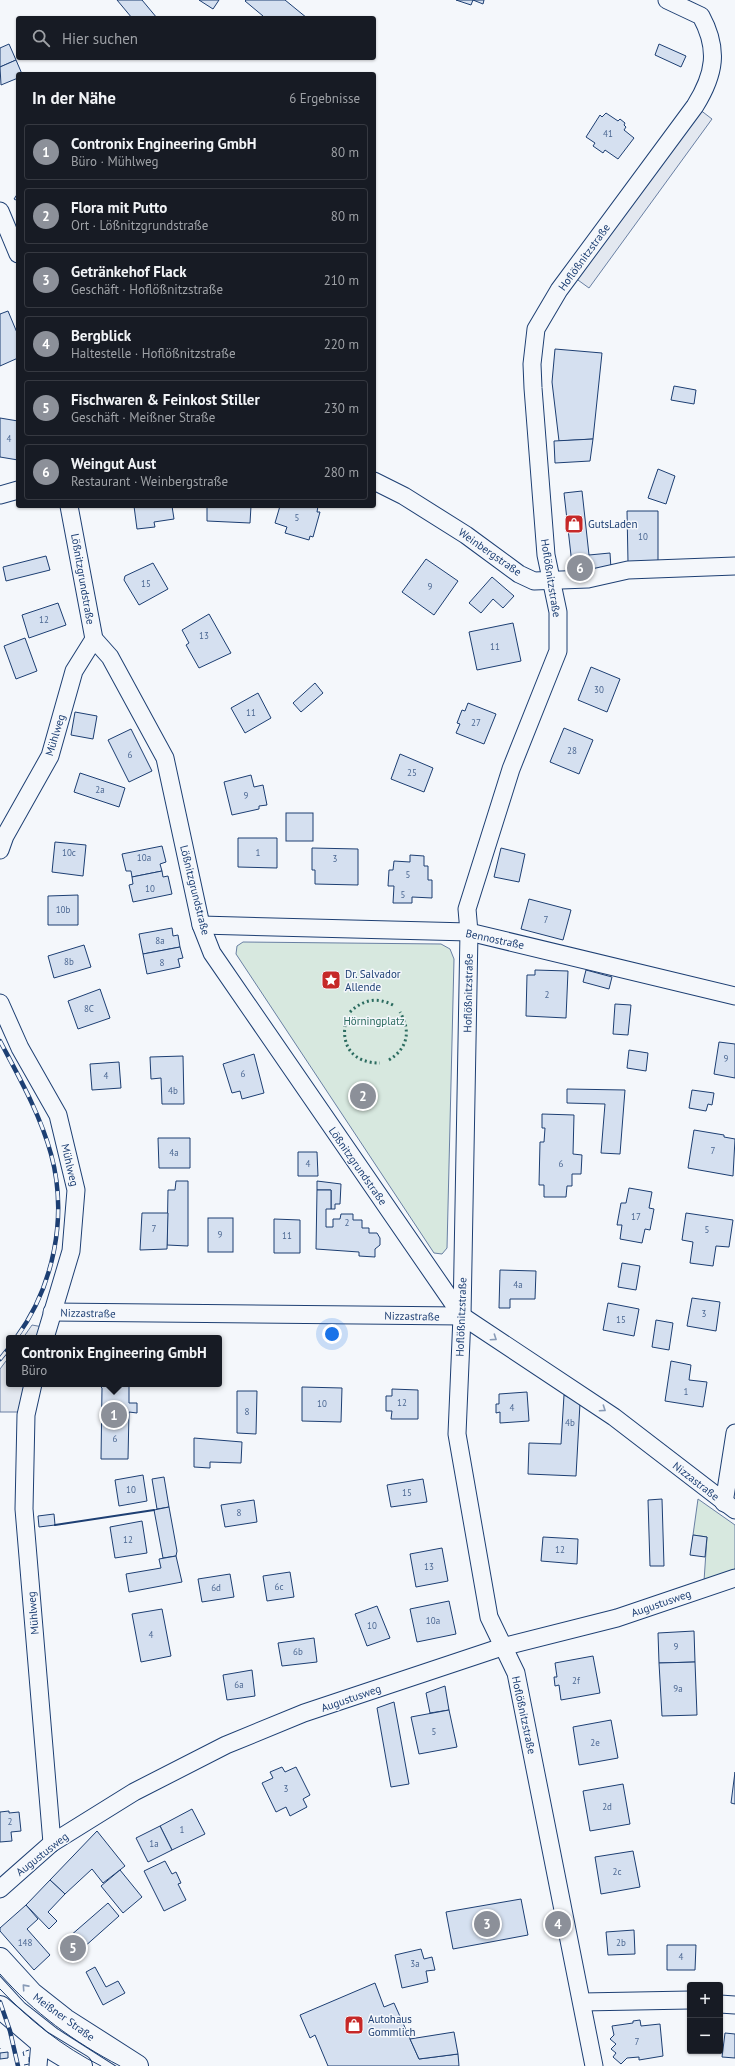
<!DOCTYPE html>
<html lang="de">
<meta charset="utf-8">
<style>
:root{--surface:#171b24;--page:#242831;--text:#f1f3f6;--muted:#9ea1a6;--line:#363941;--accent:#8c9099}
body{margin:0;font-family:"PT Sans",sans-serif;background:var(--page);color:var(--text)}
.controls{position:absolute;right:12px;bottom:12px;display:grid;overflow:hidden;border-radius:4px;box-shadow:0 1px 3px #0004}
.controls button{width:36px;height:36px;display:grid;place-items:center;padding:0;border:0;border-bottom:1px solid var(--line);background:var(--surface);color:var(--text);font:20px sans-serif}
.you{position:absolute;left:332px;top:1334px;width:14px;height:14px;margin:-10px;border:3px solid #fff;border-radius:50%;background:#1a73e8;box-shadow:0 0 0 6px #1a73e833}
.badge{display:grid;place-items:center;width:26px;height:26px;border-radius:50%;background:var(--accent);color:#fff;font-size:13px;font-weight:700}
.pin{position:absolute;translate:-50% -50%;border:2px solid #fff;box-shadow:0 1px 4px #0006}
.popup{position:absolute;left:6px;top:1335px;width:216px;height:52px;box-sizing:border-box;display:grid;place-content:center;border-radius:4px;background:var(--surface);filter:drop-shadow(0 1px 3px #0005);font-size:13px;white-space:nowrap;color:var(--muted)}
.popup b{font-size:15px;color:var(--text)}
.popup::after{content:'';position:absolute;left:50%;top:100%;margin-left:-8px;border:8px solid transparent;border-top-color:var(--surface)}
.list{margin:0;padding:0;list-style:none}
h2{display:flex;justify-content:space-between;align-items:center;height:52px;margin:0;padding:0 16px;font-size:17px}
h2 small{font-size:13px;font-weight:400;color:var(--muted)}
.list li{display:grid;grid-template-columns:26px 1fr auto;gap:12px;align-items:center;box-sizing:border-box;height:56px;margin:0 8px 8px;padding:0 8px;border:1px solid var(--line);border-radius:4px}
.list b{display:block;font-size:15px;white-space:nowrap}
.list p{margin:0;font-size:13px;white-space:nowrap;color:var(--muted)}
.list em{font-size:13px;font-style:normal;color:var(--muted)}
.icon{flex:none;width:22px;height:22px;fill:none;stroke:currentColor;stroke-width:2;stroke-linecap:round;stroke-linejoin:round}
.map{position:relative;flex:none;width:735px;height:2066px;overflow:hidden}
.search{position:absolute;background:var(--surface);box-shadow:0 1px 3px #0004;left:16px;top:16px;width:360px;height:44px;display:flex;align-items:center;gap:10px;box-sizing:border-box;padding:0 14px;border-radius:4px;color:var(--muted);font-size:15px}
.panel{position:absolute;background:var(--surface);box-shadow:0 1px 3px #0004;left:16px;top:72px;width:360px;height:436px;border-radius:4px}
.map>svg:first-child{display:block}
.green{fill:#d7e8df;stroke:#687fa3}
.parking{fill:#e3e8f0;stroke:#687fa3}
.building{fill:#d5e0f0;stroke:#1d3f73}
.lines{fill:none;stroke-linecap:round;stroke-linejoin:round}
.minor-casing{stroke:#1d3f73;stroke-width:19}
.secondary-casing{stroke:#1d3f73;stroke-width:24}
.minor{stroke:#f4f7fb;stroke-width:17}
.secondary{stroke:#f4f7fb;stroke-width:22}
.tram{stroke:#1d3f73;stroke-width:1}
.rail-casing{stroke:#1d3f73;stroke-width:4.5}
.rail{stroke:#f4f7fb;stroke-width:3;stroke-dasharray:9;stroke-linecap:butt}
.hedge{stroke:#2c6c60;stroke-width:3;stroke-dasharray:2 3;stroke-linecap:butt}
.fence{stroke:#1d3f73;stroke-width:1;stroke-dasharray:5 2;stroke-linecap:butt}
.wall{stroke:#1d3f73;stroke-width:2}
.oneway{stroke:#889bb7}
.labels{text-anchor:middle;stroke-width:3;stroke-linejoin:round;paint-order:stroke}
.number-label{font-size:9px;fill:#4b6792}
.street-label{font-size:11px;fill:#1d3f73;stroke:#f4f7fb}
.poi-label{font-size:11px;fill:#1d3f73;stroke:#f4f7fb;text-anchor:start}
.park-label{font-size:11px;fill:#2c6c60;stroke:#f4f7fb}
</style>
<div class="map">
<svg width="735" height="2066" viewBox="0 0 735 2066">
<rect width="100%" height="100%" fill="#f4f7fb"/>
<g class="green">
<path d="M243,942L441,944L450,949L454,959L447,1248L442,1254L434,1253L236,954L237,946Z"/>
<path d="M698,1499L735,1525V1569L704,1581L707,1537L693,1535Z"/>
</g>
<g class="parking">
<path d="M695,106L712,119L589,288L571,275Z"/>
<path d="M32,1325L43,1327L40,1338H23Z"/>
<path d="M9,1357V1384H27L20,1412H0V1369Z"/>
</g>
<g class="building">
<path d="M117,0H142L157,18H132Z"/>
<path d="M199,0H219L213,9Z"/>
<path d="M246,0H285L307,18H262L263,16L245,1Z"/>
<path d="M456,0H484L483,4L473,0L471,5Z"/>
<path d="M9,44L16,60L0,67V48Z"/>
<path d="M659,44L686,56L681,67L655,55Z"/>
<path d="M16,60L22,74H18V78L1,85L0,67Z"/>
<path d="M606,113L618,121L620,119L625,123L624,125L626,127L624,130L634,138L618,159L605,150L603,153L593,146L595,143L586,137L600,115L602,117Z"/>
<path d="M18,193V201L14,199Z"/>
<path d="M8,311L18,335V358L0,366V314Z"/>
<path d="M555,349L602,353L593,439L559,441L552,382Z"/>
<path d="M674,386L696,390L694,404L671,400Z"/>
<path d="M0,418L18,421V460L0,457Z"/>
<path d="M593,439L590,461L555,463L554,441Z"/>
<path d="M658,469L675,476L666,504L648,498Z"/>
<path d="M582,491L589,555L610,553L611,569L573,573L564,493Z"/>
<path d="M134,506H172L174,519L154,522L155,527L137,529Z"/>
<path d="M207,506H251L250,523L207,521Z"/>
<path d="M280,506H318L317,512H320L313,537L310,536L309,540L285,533L287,527L275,523Z"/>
<path d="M627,511H658V562H628Z"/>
<path d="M46,556L50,570L6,581L3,567Z"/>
<path d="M426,559L458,581L434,615L402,592Z"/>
<path d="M153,563L168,589L139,605L124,580L125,576Z"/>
<path d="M492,577L514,596L503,608L493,599L481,613L469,603Z"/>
<path d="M58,603L66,625L29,638L22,615Z"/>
<path d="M209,614L231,653L199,668L186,645L189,643L182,630Z"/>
<path d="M513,623L521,661L477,670L469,632Z"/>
<path d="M25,638L37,671L16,679L4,646Z"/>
<path d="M591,667L620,679L607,712L578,700Z"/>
<path d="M315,683L323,693L301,712L293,703Z"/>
<path d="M258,693L271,718L245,733L231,708Z"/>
<path d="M468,703L496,714L484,744L456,733L460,724L457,723L462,710L465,711Z"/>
<path d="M75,712L97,716L93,739L71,735Z"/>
<path d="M564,728L593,740L579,774L550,762Z"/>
<path d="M131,729L152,771L129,782L108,740Z"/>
<path d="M400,754L433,768L424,792L391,779Z"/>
<path d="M80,773L125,788L119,807L74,792Z"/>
<path d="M251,775L254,787L263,785L267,805L259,806V809L232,815L224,782Z"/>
<rect x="286" y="813" width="27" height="28"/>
<path d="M238,838H277V868L238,867Z"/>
<path d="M55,842L86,845L83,876L52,872Z"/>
<path d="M162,846L166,862L160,864L162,871L132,877L131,871H126L122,854Z"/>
<path d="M312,848L358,849V885L315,884V870H312Z"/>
<path d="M501,848L525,854L519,882L494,877Z"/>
<path d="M410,855L424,856V866H428V880H432V898L412,897V903H393L394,886H388L389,870H393L394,861L410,862Z"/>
<path d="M162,871L163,877L168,876L172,894L133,902L129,885L133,884L132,877Z"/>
<path d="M78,895V925H48V896Z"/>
<path d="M529,899L571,910L563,940L521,929Z"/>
<path d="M172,928L173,936L178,935L180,947L143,954L139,934Z"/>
<path d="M84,945L91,967L54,978L48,956Z"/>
<path d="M180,947L183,958L178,959L180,967L147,974L143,954Z"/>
<path d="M535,970L568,971L566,1018L526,1016L527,975H535Z"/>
<path d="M586,970L612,977L609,989L583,982Z"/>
<path d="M100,989L110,1018L78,1029L68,1001Z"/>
<path d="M615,1004L631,1005L628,1035L613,1034Z"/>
<path d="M719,1042L735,1044V1078L714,1074Z"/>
<path d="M629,1050L648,1053L646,1071L627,1068Z"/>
<path d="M254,1054L264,1093L242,1099L240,1091L232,1093L223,1064Z"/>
<path d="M183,1056L184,1104H162L161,1078L151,1079L150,1057Z"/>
<path d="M119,1062L121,1088L92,1090L90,1064Z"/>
<path d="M567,1089L625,1090L620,1154L601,1153L605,1104L567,1103Z"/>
<path d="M692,1090L714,1093L712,1105L708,1104L706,1111L689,1108Z"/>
<path d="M542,1114L574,1115L573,1154L582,1155L581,1174H572V1186H567L566,1197H544V1185H539L540,1142H544L545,1128H542Z"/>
<path d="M694,1130L724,1135V1137L735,1139L733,1176L688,1168Z"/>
<path d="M158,1138H190V1168H159Z"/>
<path d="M298,1152H317L318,1176H298Z"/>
<path d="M176,1181H188V1246L167,1245L168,1190H175Z"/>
<path d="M317,1181L341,1184L340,1204H335V1209H331V1190H317Z"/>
<path d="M629,1188L652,1192L649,1208L654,1209L650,1230L645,1229L642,1243L620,1239L622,1225H617L621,1203H626Z"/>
<path d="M317,1190H331V1209H326V1227H333V1219H340L341,1214H353V1220H362V1228H369V1233H377L380,1238V1245L375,1249V1257L359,1256V1252L316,1249Z"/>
<path d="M142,1213H168L167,1249L140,1250Z"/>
<path d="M686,1213L733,1220L729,1247L716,1246L713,1266L690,1263L693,1242L682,1240Z"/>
<rect x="208" y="1218" width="25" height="34"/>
<path d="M274,1219L300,1220V1253H274Z"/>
<path d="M622,1263L640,1266L636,1290L618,1287Z"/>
<path d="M500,1270L536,1271L535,1299H510V1308H499Z"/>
<path d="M692,1298L720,1302L716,1331L687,1326Z"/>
<path d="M608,1303L639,1309L634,1336L603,1330Z"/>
<path d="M656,1320L673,1323L669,1350L652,1347Z"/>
<path d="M671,1361L691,1365L689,1380L707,1382L703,1407L665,1401Z"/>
<path d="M98,1384H129V1403H137V1413L129,1412L128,1459H101L102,1388Z"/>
<path d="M302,1387L342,1388L341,1422L302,1421Z"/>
<path d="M392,1389L418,1390V1419H391L392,1411H386V1396H392Z"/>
<path d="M237,1391H257L256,1434L237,1433Z"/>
<path d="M527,1392L529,1421L500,1423V1412L496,1413V1404H499V1394Z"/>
<path d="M564,1395L580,1403L576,1476L528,1474L529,1443L561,1444Z"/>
<path d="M194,1438L242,1442L241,1463L210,1462V1468L194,1467Z"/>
<path d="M143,1475L147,1501L119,1506L115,1480Z"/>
<path d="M164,1477L169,1507L157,1509L152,1479Z"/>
<path d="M423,1479L427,1502L391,1507L387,1485Z"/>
<path d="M662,1499L664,1566H650L648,1500Z"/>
<path d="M254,1500L257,1522L225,1527L221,1505Z"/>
<path d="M169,1507L177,1551L176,1556L163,1558L154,1510Z"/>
<path d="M54,1514L55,1525L39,1527L38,1516Z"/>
<path d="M142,1521L147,1553L115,1558L110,1527Z"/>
<path d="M693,1535L707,1537L705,1557L690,1555Z"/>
<path d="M543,1537L578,1539L577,1564L541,1561Z"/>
<path d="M442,1548L448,1581L416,1587L410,1554Z"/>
<path d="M176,1556L182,1582L129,1592L126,1574L161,1568L159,1559Z"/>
<path d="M290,1572L294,1597L267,1601L263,1576Z"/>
<path d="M230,1574L234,1597L202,1602L198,1579Z"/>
<path d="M449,1601L456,1634L417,1642L410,1609Z"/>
<path d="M377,1606L390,1638L367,1646L355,1614Z"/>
<path d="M162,1609L171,1656L141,1662L132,1614Z"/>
<path d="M694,1631L695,1662L659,1663L658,1633Z"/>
<path d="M314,1638L317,1662L282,1666L278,1643Z"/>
<path d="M593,1656L600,1693L561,1700L559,1685L555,1686L554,1677H557L555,1663Z"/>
<path d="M695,1662L697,1715L662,1716L659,1663Z"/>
<path d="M252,1670L255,1696L227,1700L223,1675Z"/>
<path d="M445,1686L449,1710L430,1713L426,1693Z"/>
<path d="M394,1702L409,1784L391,1787L377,1708Z"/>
<path d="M449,1710L457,1747L419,1754L411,1717Z"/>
<path d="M611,1720L618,1758L579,1765L573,1727Z"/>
<path d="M282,1767L285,1772L296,1767L310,1795L303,1799L307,1807L290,1816L286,1807L276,1812L262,1783L273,1778L270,1772Z"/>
<path d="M735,1772V1804L731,1803Z"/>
<path d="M623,1784L630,1824L590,1831L583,1791Z"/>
<path d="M192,1809L205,1834L172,1850L160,1826Z"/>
<path d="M9,1811V1813L19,1812L21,1831L11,1832L12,1841L0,1842V1812Z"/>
<path d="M160,1826L172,1850L148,1862L136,1838Z"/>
<path d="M97,1831L125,1866L103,1883L92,1869L65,1894L50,1880Z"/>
<path d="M633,1851L640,1887L601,1894L595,1857Z"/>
<path d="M165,1861L172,1874L176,1872L181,1883L178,1884L186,1900L164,1911L144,1871Z"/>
<path d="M120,1870L142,1897L123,1913L101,1886Z"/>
<path d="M50,1880L65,1894L48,1912L57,1921L49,1929L26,1905Z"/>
<path d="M521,1899L528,1935L453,1949L446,1912Z"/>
<path d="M108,1903L119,1916L74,1956L62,1943Z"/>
<path d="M26,1905L38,1919L27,1929L50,1955L34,1970L0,1931V1928Z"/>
<path d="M634,1930L635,1954L608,1955L606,1932Z"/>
<path d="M667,1945H696L695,1970H667Z"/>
<path d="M421,1949L424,1959L432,1957L435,1970L426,1971L428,1982L402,1988L395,1955Z"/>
<path d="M95,1967L106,1987L118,1981L125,1993L103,2005L86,1972Z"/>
<path d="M375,1983L384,2007L394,2003L419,2059L458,2054L459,2066H328L315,2035L310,2038L300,2015Z"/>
<path d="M640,2020L641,2026L660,2024L663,2056L639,2060V2057L627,2058L621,2064L613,2057L616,2053L611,2049L616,2044L610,2039L614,2035L612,2026L633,2023V2021Z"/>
<path d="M454,2032L458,2054L419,2059L410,2039Z"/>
<path d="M725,2033L735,2034V2058L722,2057Z"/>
<path d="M8,2052V2058L0,2059V2053Z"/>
</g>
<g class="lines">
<defs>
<g id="minor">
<path d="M0,211L18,254"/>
<path d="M374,481L404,496L466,535L519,574L534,581L588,579L628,570L735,566"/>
<path d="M0,495L18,490"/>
<path d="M69,506L94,639L110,657L165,758L201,925L212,953L462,1316"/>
<path d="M0,850L5,836L50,756L74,671L94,639"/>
<path d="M201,925L469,932L735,996"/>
<path d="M0,1003L20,1048L58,1115L76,1190L71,1251L45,1338"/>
<path d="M52,1312L462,1316L614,1417L735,1510"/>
<path d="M33,1384L26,1415L24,1509L52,1843"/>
<path d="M724,1503L735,1433"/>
<path d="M0,1889L52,1843L134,1792L226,1745L304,1713L502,1647L617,1618L735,1578"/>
<path d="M582,2002L690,2000"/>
<path d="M720,2004L735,2005"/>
<path d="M38,2066L40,2041"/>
<path d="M594,2066L516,1673L489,1617L457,1434L462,1316L469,932L467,909L511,769L558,651V612L546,555L533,388L532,364L536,329L559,290L695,106C715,74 719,49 701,16L667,0"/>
</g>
<g id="secondary">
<path d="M0,1959L32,1994L65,2020L137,2066"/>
<path d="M0,2007L40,2041L81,2066"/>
</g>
</defs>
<use href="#minor" class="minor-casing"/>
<use href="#secondary" class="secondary-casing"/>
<use href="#minor" class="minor"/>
<use href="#secondary" class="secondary"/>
<g class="tram">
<path d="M0,1974C34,2013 74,2042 120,2066"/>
<path d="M0,1989C29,2020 63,2047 101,2066"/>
</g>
<defs>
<g id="rail">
<path d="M0,1041C19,1077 40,1114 51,1154C68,1216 54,1286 16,1338"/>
<path d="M0,1359L9,1348"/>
<path d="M0,2002L10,2031L18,2066"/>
</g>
</defs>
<use href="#rail" class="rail-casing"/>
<use href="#rail" class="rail"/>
<g class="hedge">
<path d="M350,1012C364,999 377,997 393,1005"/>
<path d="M346,1020C340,1046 353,1063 380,1063"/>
<path d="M389,1060C408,1048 411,1031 400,1012"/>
</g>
<g class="fence">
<path d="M0,2048V2049"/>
<path d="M24,2056L23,2052L29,2050"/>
<path d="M24,2065L29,2064V2056"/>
</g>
<path class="wall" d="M55,1525L154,1510"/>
</g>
<defs><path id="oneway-chevron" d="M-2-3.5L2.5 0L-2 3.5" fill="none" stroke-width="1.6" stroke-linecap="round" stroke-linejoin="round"/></defs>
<g class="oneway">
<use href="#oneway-chevron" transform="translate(494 1338) rotate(34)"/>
<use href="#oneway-chevron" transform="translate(603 1409) rotate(34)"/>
<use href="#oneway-chevron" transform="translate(25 1987) rotate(-132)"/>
</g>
<defs>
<symbol id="shop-square" viewBox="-11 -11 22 22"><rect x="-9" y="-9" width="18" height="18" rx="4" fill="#c62828" stroke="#f4f7fb"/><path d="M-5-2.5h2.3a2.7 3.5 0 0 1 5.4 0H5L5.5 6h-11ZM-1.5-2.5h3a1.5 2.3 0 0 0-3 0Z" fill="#fff"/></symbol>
<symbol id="sight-square" viewBox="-11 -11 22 22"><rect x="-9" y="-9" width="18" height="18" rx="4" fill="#c62828" stroke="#f4f7fb"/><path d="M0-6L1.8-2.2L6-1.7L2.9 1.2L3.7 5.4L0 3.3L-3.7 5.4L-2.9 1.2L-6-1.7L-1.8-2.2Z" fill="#fff"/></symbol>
</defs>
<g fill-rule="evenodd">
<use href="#shop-square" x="563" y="513" width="22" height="22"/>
<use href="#sight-square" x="320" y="969" width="22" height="22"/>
<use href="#shop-square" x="343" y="2014" width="22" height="22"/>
</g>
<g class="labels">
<g class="number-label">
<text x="608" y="137">41</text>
<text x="9" y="442">4</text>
<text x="297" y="521">5</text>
<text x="643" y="540">10</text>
<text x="146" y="587">15</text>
<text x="430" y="590">9</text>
<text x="44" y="623">12</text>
<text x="204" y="639">13</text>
<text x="495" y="650">11</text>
<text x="599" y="693">30</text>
<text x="251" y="716">11</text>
<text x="476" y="726">27</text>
<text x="572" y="754">28</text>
<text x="130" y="758">6</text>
<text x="412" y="776">25</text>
<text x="100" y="793">2a</text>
<text x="246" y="799">9</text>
<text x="69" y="856">10c</text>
<text x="258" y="856">1</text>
<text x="144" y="861">10a</text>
<text x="335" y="862">3</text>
<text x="408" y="878">5</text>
<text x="150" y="892">10</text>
<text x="403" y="898">5</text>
<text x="63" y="913">10b</text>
<text x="546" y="923">7</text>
<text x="160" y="944">8a</text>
<text x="69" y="965">8b</text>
<text x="162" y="966">8</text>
<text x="547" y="998">2</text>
<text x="89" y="1012">8C</text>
<text x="726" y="1062">9</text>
<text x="243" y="1077">6</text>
<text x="106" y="1079">4</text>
<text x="173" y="1094">4b</text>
<text x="713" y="1154">7</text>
<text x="174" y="1156">4a</text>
<text x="308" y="1167">4</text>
<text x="561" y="1167">6</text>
<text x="636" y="1220">17</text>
<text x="347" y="1226">2</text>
<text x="154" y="1232">7</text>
<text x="707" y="1233">5</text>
<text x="220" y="1238">9</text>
<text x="287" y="1239">11</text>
<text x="518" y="1288">4a</text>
<text x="704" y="1317">3</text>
<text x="621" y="1323">15</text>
<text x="686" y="1395">1</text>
<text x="402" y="1406">12</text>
<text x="322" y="1407">10</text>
<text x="512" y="1411">4</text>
<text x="247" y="1415">8</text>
<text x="570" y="1426">4b</text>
<text x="115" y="1442">6</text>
<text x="131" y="1493">10</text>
<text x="407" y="1496">15</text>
<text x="239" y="1516">8</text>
<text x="128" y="1543">12</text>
<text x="560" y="1553">12</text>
<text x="429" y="1570">13</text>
<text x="279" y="1590">6c</text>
<text x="216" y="1591">6d</text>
<text x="433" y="1624">10a</text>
<text x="372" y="1629">10</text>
<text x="151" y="1638">4</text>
<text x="676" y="1650">9</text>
<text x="298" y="1655">6b</text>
<text x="576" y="1684">2f</text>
<text x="239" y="1688">6a</text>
<text x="678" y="1692">9a</text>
<text x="434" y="1735">5</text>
<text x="595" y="1746">2e</text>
<text x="286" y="1792">3</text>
<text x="607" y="1810">2d</text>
<text x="10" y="1825">2</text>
<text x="182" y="1833">1</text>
<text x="154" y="1847">1a</text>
<text x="617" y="1875">2c</text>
<text x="25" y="1946">148</text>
<text x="621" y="1946">2b</text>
<text x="681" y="1960">4</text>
<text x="415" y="1967">3a</text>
<text x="637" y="2045">7</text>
</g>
<g class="street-label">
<text transform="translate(584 257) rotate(-54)" y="4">Hoflößnitzstraße</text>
<text transform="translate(490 552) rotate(35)" y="4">Weinbergstraße</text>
<text transform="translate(551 578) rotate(81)" y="4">Hoflößnitzstraße</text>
<text transform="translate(83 579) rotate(80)" y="4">Lößnitzgrundstraße</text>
<text transform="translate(55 735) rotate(-73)" y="4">Mühlweg</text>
<text transform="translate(195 890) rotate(76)" y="4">Lößnitzgrundstraße</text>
<text transform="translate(495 939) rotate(12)" y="4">Bennostraße</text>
<text transform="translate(468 993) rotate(-89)" y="4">Hoflößnitzstraße</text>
<text transform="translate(70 1165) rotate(77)" y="4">Mühlweg</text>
<text transform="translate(358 1166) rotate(55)" y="4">Lößnitzgrundstraße</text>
<text transform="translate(88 1313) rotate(1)" y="4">Nizzastraße</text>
<text transform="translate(412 1316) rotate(1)" y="4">Nizzastraße</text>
<text transform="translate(461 1317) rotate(-88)" y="4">Hoflößnitzstraße</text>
<text transform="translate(696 1481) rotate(38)" y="4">Nizzastraße</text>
<text transform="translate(661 1603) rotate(-19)" y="4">Augustusweg</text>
<text transform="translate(33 1613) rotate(-95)" y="4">Mühlweg</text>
<text transform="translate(351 1698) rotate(-19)" y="4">Augustusweg</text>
<text transform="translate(524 1715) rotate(78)" y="4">Hoflößnitzstraße</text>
<text transform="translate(42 1854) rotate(-38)" y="4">Augustusweg</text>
<text transform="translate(64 2017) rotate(36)" y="4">Meißner Straße</text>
</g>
<g class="poi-label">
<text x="588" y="528">GutsLaden</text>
<text x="345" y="978">Dr. Salvador<tspan x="345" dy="13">Allende</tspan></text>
<text x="368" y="2023">Autohaus<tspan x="368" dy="13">Gommlich</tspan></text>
</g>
<g class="park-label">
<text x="374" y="1025">Hörningplatz</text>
</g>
</g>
</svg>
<div class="controls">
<button>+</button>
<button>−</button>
</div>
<div class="you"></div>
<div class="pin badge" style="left:114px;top:1415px">1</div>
<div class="popup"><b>Contronix Engineering GmbH</b>Büro</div>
<div class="pin badge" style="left:363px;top:1096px">2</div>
<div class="pin badge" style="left:487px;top:1924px">3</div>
<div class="pin badge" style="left:558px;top:1924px">4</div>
<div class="pin badge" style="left:73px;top:1948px">5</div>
<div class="pin badge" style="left:580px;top:568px">6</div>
<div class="search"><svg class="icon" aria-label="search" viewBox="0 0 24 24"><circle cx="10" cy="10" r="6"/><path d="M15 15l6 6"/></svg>Hier suchen</div>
<section class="panel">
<h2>In der Nähe<small>6 Ergebnisse</small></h2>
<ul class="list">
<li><span class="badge">1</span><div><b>Contronix Engineering GmbH</b><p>Büro · Mühlweg</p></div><em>80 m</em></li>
<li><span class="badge">2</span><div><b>Flora mit Putto</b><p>Ort · Lößnitzgrundstraße</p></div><em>80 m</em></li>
<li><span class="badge">3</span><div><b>Getränkehof Flack</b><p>Geschäft · Hoflößnitzstraße</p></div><em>210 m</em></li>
<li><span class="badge">4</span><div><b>Bergblick</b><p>Haltestelle · Hoflößnitzstraße</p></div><em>220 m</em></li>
<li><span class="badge">5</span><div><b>Fischwaren &amp; Feinkost Stiller</b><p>Geschäft · Meißner Straße</p></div><em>230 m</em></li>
<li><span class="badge">6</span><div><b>Weingut Aust</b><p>Restaurant · Weinbergstraße</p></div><em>280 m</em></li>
</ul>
</section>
</div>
